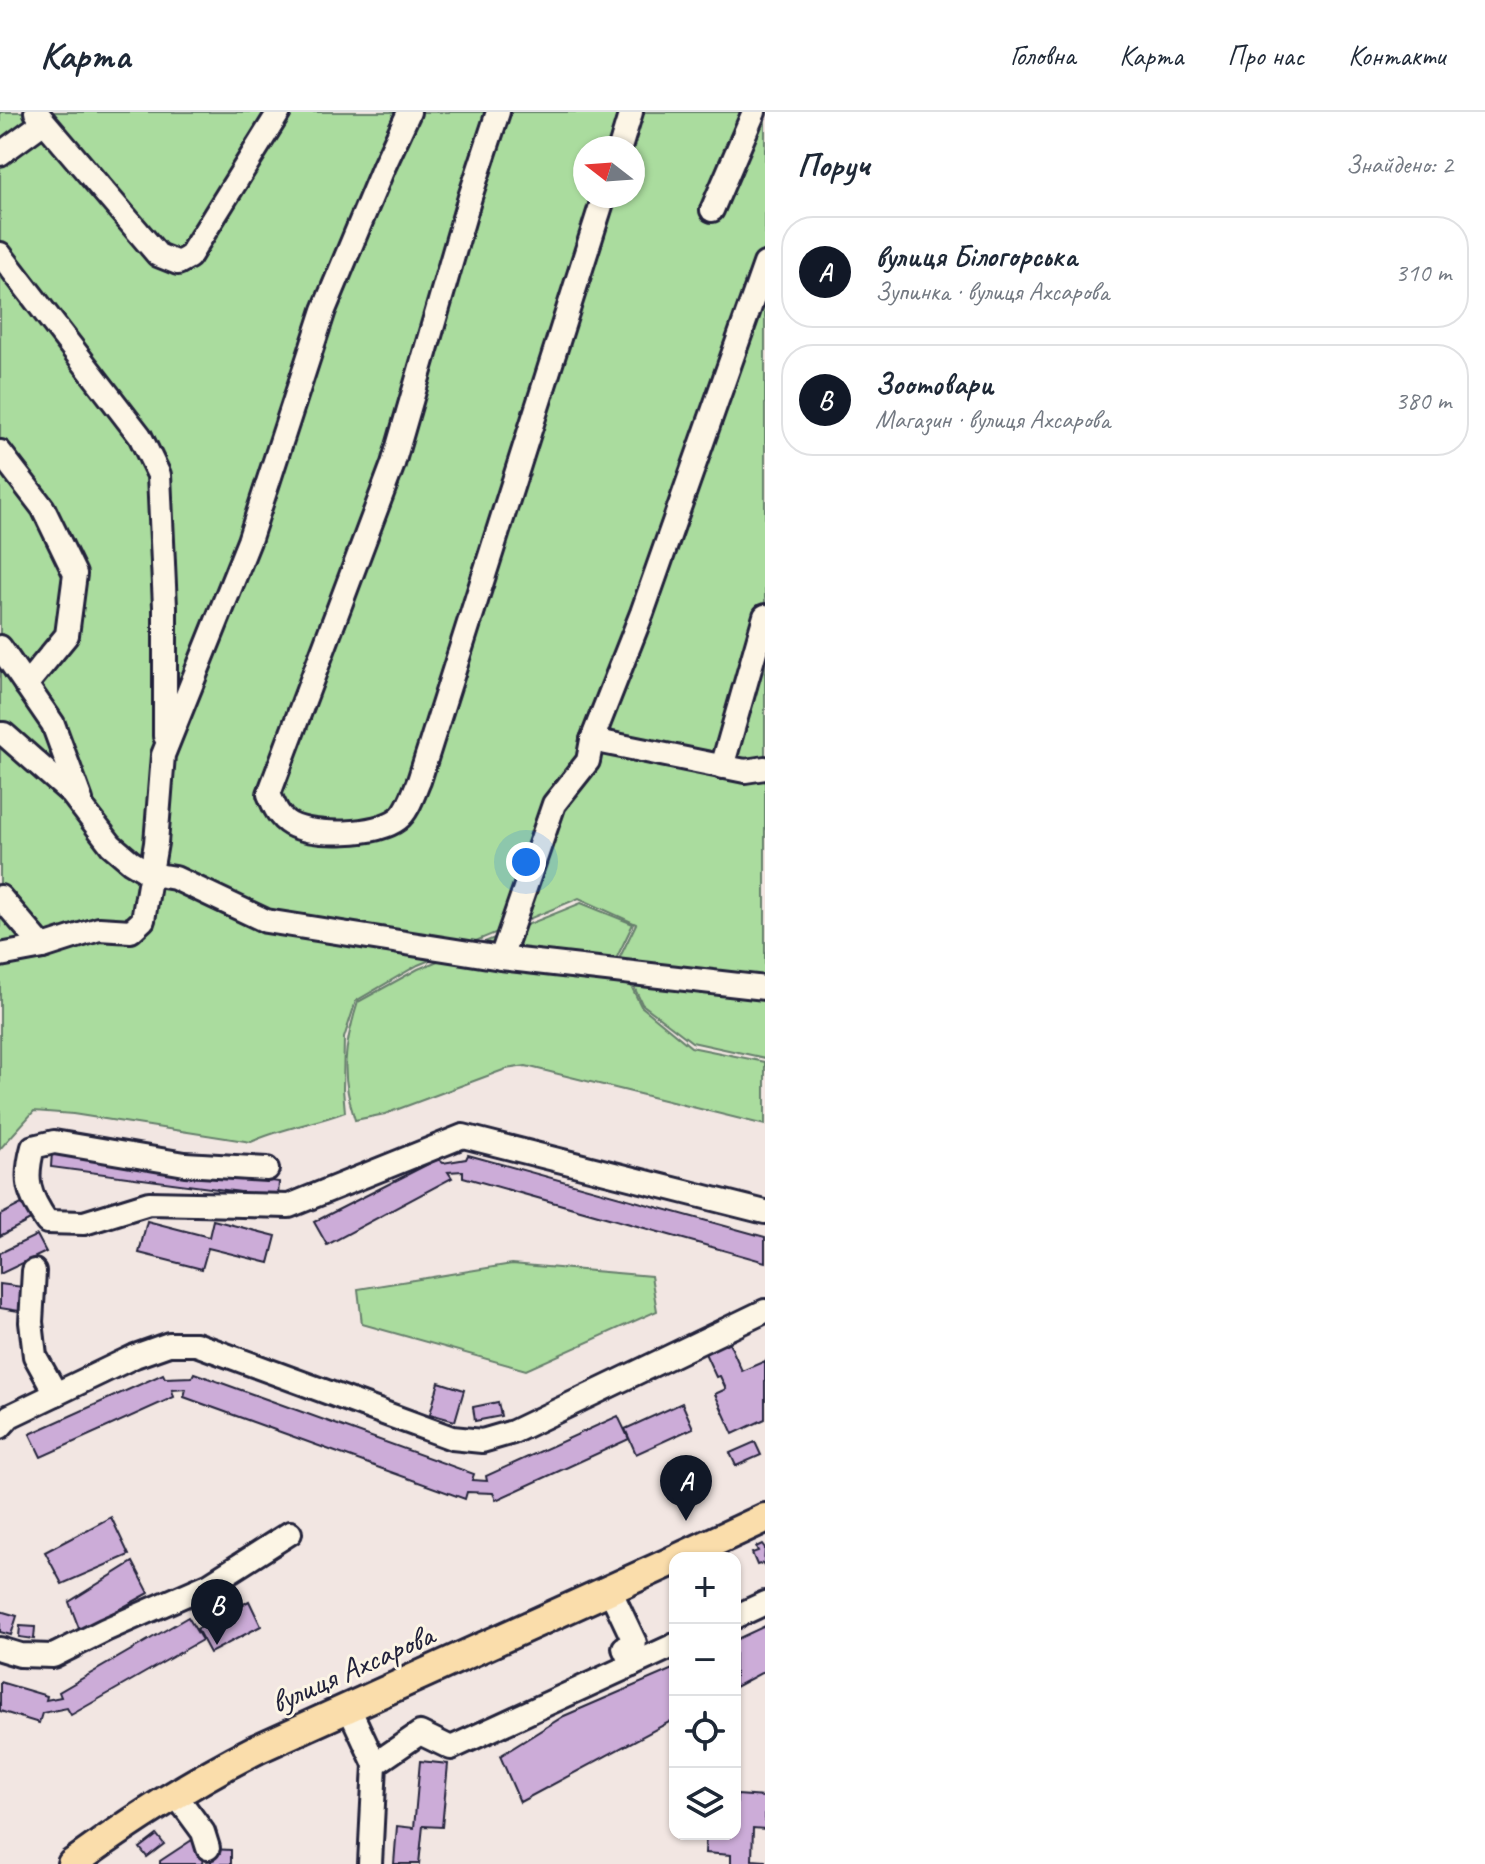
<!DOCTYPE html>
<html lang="uk">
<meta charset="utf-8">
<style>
:root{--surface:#fff;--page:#f6f6f7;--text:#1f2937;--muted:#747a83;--line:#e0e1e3;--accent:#111827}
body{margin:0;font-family:Caveat,sans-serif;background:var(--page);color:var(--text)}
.controls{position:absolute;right:24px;bottom:24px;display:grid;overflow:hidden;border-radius:16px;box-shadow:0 2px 6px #0004}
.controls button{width:72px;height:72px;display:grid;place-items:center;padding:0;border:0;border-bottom:2px solid var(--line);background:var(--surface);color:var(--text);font:40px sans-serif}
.compass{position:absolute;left:573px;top:24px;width:72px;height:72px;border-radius:50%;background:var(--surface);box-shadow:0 2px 6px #0004;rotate:287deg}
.you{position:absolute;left:526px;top:750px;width:28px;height:28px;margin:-20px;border:6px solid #fff;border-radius:50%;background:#1a73e8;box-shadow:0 0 0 12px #1a73e833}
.badge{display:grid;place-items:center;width:52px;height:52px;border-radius:50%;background:var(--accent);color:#fff;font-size:26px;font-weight:700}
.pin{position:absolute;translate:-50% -66px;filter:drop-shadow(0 2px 4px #0008)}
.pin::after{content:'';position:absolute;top:42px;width:28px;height:24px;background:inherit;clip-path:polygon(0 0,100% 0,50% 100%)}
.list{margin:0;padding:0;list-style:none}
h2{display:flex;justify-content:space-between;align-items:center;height:104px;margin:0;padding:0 32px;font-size:34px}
h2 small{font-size:26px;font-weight:400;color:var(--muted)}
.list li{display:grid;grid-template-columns:52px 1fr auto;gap:24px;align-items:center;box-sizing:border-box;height:112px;margin:0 16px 16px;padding:0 16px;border:2px solid var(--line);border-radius:32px}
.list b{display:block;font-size:30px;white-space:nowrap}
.list p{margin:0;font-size:26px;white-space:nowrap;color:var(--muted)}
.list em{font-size:26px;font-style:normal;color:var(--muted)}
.icon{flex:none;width:44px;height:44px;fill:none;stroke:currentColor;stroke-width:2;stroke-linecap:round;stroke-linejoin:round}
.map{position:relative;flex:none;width:765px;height:1752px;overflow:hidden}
header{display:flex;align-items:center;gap:48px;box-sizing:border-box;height:112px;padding:0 40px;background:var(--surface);border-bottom:2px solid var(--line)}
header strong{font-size:38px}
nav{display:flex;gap:44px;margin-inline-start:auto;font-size:28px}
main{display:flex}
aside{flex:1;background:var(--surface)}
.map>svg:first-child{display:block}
.green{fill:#aadc9e;stroke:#667f6c;stroke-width:2;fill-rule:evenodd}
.building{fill:#ccacd8;stroke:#22223b;stroke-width:2}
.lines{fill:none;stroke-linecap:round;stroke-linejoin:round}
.minor-casing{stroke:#22223b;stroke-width:28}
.major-casing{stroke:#22223b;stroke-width:34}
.minor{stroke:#fcf5e5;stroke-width:22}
.major{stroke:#faddab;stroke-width:28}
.labels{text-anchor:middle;stroke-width:6;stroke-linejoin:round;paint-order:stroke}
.street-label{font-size:32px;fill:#22223b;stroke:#fcf5e5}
</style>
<header>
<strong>Карта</strong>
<nav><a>Головна</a><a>Карта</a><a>Про нас</a><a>Контакти</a></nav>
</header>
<main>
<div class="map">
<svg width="765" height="1752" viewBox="0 0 765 1752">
<rect width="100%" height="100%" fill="#f2e6e2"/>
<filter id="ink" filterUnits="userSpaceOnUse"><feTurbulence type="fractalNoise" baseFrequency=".0125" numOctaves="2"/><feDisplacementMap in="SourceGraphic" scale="16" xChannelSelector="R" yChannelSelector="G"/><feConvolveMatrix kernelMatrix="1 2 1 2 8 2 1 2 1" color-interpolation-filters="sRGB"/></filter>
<g filter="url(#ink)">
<g class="green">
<path d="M0,0H765V946L692,930L642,892L620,845L636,812L579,786L418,853L356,889L344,926L343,977L345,1000C314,1012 281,1016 251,1030L73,1002L34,999L0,1037ZM585,36H633V84H585Z"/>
<path d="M581,791L633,812L617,845L641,894L691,935L765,950V1013L526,954L506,957L385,1002L355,1008C340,963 344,934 358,890L418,857Z"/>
<path d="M512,1152L651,1164L657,1199L526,1258L362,1212L358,1177Z"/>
</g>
<g class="building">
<path d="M52,1040L279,1070L278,1085L51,1055Z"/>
<path d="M468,1043L765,1125V1150L463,1065V1059L448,1060L452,1066L327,1133L314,1110L438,1047L443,1051L466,1047Z"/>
<path d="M27,1089L36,1105L0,1124V1103Z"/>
<path d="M213,1108L276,1124L269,1151L208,1136L202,1157L139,1141L147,1109L209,1125Z"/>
<path d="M37,1123L46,1140L0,1162V1141Z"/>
<path d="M0,1172L23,1175L19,1199L0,1196Z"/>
<path d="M728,1228L742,1259L765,1249V1307L733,1322L715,1282L726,1277L720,1264L716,1265L704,1239Z"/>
<path d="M194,1261L474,1362L472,1368L487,1369L486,1364L618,1304L629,1327L496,1388L493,1381L467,1380L465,1387L184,1285L186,1277L172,1278L174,1285L41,1345L30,1322L163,1262L165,1266L192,1265Z"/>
<path d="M439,1270L464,1278L455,1309L430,1302Z"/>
<path d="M498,1290L501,1304L475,1309L473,1295Z"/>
<path d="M682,1291L693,1316L636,1342L625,1317Z"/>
<path d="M755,1330L761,1343L736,1354L730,1341Z"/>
<path d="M111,1405L129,1443L62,1472L45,1440Z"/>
<path d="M762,1432L765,1436L764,1454L763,1451L757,1453L752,1441L758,1439L756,1435Z"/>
<path d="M133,1450L149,1481L80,1519L69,1490Z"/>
<path d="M249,1489L261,1514L210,1541L197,1517Z"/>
<path d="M0,1499L17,1504L11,1523L0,1520Z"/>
<path d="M188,1505L202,1528L71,1603L67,1596L42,1601L39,1611L0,1599V1570L47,1584L46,1588L61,1585L59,1580Z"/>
<path d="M20,1514L35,1515L34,1527L19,1525Z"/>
<path d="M765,1514V1559L735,1575V1528Z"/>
<path d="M675,1556V1607L520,1690L500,1644L564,1604Z"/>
<path d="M420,1649L448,1652L442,1715L423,1714L419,1752H394L397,1714L414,1716Z"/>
<path d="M737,1683L765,1685V1717L753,1716L752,1748L765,1749V1752H731V1743L705,1741L706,1722H735Z"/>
<path d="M157,1723L164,1732L147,1745L140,1736Z"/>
<path d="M205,1727L202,1752H160V1749L192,1728Z"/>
<path d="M211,1737L231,1738V1752H211Z"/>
</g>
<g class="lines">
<defs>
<g id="minor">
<path d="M36,0L158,143L178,151L189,145L279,0"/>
<path d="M498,0L470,85L393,352L269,682C274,694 279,706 290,712C314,725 377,723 398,707C408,700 414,680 419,669L604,84"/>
<path d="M620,36L631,0"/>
<path d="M0,42L44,10"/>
<path d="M712,98L754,0"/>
<path d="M0,142L140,324L159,363L165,495V624"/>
<path d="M0,340L43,396L75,462L67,523L26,573"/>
<path d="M0,535L53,612L81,688"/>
<path d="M0,622H4L72,682L111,733L131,750L151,762L175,766L266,809L501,846L765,876"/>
<path d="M592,628L745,659L765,656"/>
<path d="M722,655L765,504"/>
<path d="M0,785L43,835"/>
<path d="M0,843L43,835L99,817L131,819L143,808L156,731L163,643L249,429L324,198L384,54L409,0"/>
<path d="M501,846L554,692L588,649L592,628L642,501L765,152"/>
<path d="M267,1057L185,1052L54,1030L33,1035C24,1068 28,1082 47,1110L84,1111L149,1091L289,1094L463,1024L765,1100"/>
<path d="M34,1159L31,1210L35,1244L56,1282"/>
<path d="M0,1315L10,1304L135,1244L169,1232H196L452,1326L482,1329L513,1320L765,1199"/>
<path d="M610,1478L635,1531L624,1536L632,1553"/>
<path d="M735,1505L765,1491"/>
<path d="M0,1537L20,1543L53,1544L105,1518L210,1472L290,1421"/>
<path d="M348,1594L375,1652"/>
<path d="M175,1682L203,1720L208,1736"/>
<path d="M370,1752L375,1652L420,1621L451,1636L675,1533"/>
</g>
<g id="major">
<path d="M679,1446L765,1406"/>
<path d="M72,1752C131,1709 192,1670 257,1637L675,1448"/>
</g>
</defs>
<use href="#minor" class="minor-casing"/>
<use href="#major" class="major-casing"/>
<use href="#minor" class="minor"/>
<use href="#major" class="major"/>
</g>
</g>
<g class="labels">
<g class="street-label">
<text transform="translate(352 1556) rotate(-24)" y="11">вулиця Ахсарова</text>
</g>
</g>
</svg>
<div class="controls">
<button>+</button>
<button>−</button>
<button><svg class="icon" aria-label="locate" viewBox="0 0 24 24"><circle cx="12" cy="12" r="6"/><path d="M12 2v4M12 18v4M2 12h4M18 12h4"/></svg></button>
<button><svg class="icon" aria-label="layers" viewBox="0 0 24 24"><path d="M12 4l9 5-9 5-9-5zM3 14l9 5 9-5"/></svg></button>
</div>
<svg class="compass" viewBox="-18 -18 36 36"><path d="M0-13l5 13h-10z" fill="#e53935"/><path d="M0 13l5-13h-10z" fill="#747a83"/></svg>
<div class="you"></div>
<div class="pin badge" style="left:686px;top:1409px">A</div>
<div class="pin badge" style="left:217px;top:1533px">B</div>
</div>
<aside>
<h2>Поруч<small>Знайдено: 2</small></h2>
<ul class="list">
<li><span class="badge">A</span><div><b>вулиця Білогорська</b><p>Зупинка · вулиця Ахсарова</p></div><em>310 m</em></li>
<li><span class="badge">B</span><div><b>Зоотовари</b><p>Магазин · вулиця Ахсарова</p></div><em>380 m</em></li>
</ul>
</aside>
</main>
